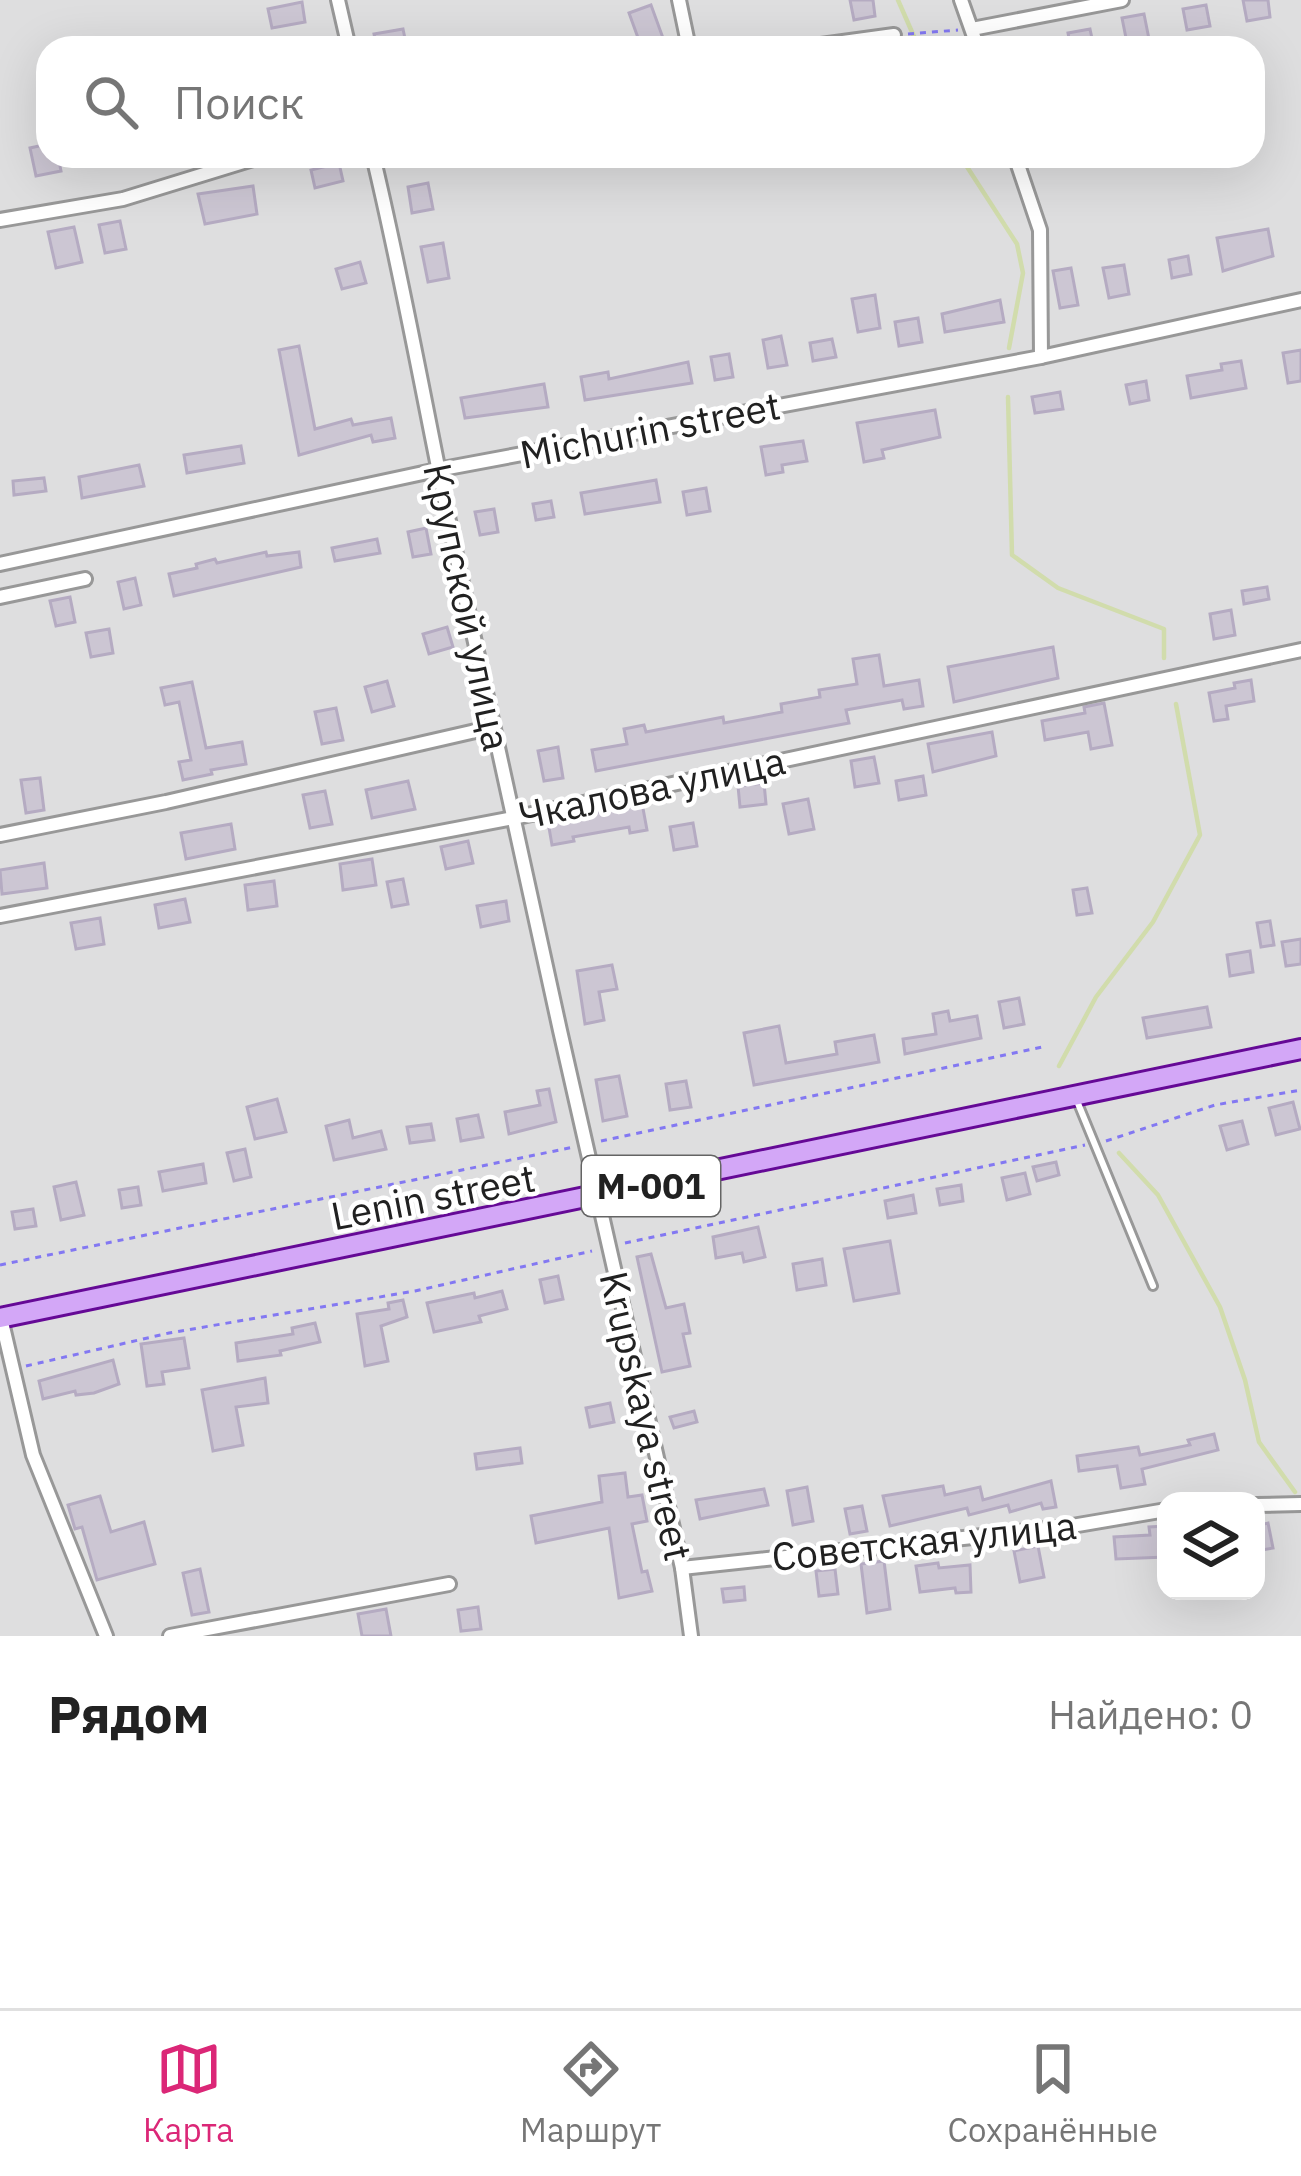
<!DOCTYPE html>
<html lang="ru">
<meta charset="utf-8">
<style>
:root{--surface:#fff;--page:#f6f6f6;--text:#222;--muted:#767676;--line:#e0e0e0;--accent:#db2777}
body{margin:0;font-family:"IBM Plex Sans",sans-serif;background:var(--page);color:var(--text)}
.controls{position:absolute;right:36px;bottom:36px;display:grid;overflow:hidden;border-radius:24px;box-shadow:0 12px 48px #0002}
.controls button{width:108px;height:108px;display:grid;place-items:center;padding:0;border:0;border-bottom:3px solid var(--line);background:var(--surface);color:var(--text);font:60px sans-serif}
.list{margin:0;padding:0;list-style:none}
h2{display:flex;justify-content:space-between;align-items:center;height:156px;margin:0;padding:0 48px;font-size:51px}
h2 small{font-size:39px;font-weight:400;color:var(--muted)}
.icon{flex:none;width:66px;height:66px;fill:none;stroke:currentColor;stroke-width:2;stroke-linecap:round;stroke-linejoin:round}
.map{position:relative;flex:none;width:1301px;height:1636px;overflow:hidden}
.search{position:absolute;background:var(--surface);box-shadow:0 12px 48px #0002;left:36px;right:36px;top:36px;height:132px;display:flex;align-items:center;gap:30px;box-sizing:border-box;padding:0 42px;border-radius:36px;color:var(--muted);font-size:45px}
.sheet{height:372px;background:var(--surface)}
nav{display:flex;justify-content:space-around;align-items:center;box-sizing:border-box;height:168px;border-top:3px solid var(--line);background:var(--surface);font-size:33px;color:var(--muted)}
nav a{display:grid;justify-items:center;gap:6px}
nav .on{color:var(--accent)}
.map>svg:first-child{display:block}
.residential{fill:#dededf;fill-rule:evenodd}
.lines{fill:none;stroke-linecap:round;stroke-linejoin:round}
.stream{stroke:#d1dcac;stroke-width:4.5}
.building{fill:#ccc6d3;stroke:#b5abc2;stroke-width:3}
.lane-casing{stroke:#989898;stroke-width:12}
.street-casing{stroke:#989898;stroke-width:18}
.primary-casing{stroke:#650996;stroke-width:24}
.path{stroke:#8378f2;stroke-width:3;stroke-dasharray:6 6;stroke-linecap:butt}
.lane{stroke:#fff;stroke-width:6}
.street{stroke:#fff;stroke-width:12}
.primary{stroke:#d3a7f7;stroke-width:18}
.labels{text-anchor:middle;stroke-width:9;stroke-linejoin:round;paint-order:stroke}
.shield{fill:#fff;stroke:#646464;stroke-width:3}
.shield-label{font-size:36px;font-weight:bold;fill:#212121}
.street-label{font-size:39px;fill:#212121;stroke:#fff}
</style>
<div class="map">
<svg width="1301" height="1636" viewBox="0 0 1301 1636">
<rect width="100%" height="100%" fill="#eee8f1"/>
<path class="residential" d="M0,0H1301V1636H0ZM48,48H1253V156H48ZM1166,1501H1256V1591H1166Z"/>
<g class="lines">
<g class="stream">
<path d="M898,0L919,48"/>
<path d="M960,156L1017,244L1023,273L1009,348"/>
<path d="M1008,397L1012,555L1058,588L1164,629V658"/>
<path d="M1059,1066L1096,997L1153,922L1200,835L1176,704"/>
<path d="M1119,1153L1158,1195L1220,1307L1245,1380L1259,1442L1295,1492"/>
</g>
</g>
<g class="building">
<path d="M850,0H873L875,16L854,20Z"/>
<path d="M1243,0H1268L1270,17L1247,21Z"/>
<path d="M302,2L305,22L272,28L268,9Z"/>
<path d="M651,5L663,38L641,46L629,13Z"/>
<path d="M1206,5L1210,26L1187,30L1183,9Z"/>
<path d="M1144,14L1150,44L1128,48L1122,18Z"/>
<path d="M403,29L407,48H377L374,34Z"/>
<path d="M1090,29L1094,48H1071L1068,33Z"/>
<path d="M48,144V156H58L61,171L36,176L30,148Z"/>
<path d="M339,163L343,181L315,188L311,170Z"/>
<path d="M428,183L433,209L412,213L408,187Z"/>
<path d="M253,186L257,214L205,224L198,194Z"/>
<path d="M120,221L126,249L105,253L99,225Z"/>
<path d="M74,227L82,262L56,268L48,232Z"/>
<path d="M1268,229L1273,256L1223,271L1217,238Z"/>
<path d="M443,243L449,278L428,282L421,247Z"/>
<path d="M1188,256L1191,274L1172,278L1169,260Z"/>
<path d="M360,262L366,283L342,289L336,269Z"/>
<path d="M1124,265L1129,294L1109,298L1103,268Z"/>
<path d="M1071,268L1078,305L1060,308L1053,271Z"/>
<path d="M875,295L880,328L858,332L852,299Z"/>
<path d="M1000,300L1004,322L945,332L942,314Z"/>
<path d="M918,318L922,342L899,346L895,322Z"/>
<path d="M781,336L787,365L768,368L763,340Z"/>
<path d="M832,339L836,357L813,361L810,343Z"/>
<path d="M299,346L315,429L351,419L353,425L391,418L395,438L373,442L371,435L299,455L279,350Z"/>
<path d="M1301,350V381L1288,383L1283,353Z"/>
<path d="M729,354L733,377L715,380L711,357Z"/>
<path d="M1241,361L1246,388L1191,398L1187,376L1222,370L1221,364Z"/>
<path d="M688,362L692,383L585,400L581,377L608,372L609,379Z"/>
<path d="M1146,381L1149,400L1130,404L1126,385Z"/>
<path d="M544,384L548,407L465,418L461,398Z"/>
<path d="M1060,392L1063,409L1035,413L1032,397Z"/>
<path d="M935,410L940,437L882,450L884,458L864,462L857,423Z"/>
<path d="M803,441L807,461L782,465L783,472L766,475L761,447Z"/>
<path d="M241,446L244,463L187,473L184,455Z"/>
<path d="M139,465L144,486L82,498L79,477Z"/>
<path d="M44,478L46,491L14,495L13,481Z"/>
<path d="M656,480L660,502L585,514L581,493Z"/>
<path d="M706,488L710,511L687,515L683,492Z"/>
<path d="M551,501L554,517L536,520L533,504Z"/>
<path d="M494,509L498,532L480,535L475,512Z"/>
<path d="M426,528L431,554L413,557L408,532Z"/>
<path d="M377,539L380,553L335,561L332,548Z"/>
<path d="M266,552L267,556L299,552L301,567L174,596L169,574L197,568L196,564L215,559L217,563Z"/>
<path d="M135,578L141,605L124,609L118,582Z"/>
<path d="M1267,587L1269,599L1244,604L1242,591Z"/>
<path d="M70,597L75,622L56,626L50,601Z"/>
<path d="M1231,610L1235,635L1214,639L1210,614Z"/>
<path d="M447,627L453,647L429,654L423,634Z"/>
<path d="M109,629L113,653L91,657L86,633Z"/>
<path d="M1053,647L1058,678L954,702L948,667Z"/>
<path d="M879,655L884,686L919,680L923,706L904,709L902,700L846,710L849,723L596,771L592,750L627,744L624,729L644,725L646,732L723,717L724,723L782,712L781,704L820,697L819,690L857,684L853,659Z"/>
<path d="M1251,680L1254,701L1226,706L1228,719L1214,721L1209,693L1235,688L1234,683Z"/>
<path d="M387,681L394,706L372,712L365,687Z"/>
<path d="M192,682L206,748L242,742L246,764L211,770L212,774L183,780L179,762L191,760L179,702L165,705L161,688Z"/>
<path d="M1104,703L1112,745L1091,749L1088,732L1045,740L1042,721L1085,713L1084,707Z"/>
<path d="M336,708L343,740L322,744L315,712Z"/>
<path d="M992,732L996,756L933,772L928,744Z"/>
<path d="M558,747L563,778L544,781L538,751Z"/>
<path d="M874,757L879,783L855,787L851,761Z"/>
<path d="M923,776L926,795L899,800L896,781Z"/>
<path d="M40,778L44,810L26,813L21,780Z"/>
<path d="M408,781L415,809L372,818L366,790Z"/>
<path d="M764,783L766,804L740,807L738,786Z"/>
<path d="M325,791L332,824L310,828L303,795Z"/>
<path d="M808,799L814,829L789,834L783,804Z"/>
<path d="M642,803L647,830L630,833L629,827L573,837L574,841L552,845L548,822Z"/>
<path d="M693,823L697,846L674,850L670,827Z"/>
<path d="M231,824L235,849L186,859L181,833Z"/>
<path d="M468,841L473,863L446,869L441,847Z"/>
<path d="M372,859L376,885L343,890L340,864Z"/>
<path d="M44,863L47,888L2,894L0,870Z"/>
<path d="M403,879L408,904L392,907L387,882Z"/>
<path d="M274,881L277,906L248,910L245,885Z"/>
<path d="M1087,888L1092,913L1077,915L1073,890Z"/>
<path d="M185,899L190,922L159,928L155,905Z"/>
<path d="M506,901L509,921L481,927L477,906Z"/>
<path d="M100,918L104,944L76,949L71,923Z"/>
<path d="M1270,921L1274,945L1261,947L1257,923Z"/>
<path d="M1301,939V964L1286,966L1282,942Z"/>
<path d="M1250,951L1253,972L1230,976L1227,955Z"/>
<path d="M612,965L617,989L599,992L604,1020L585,1024L577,971Z"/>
<path d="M1019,998L1024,1024L1004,1028L999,1002Z"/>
<path d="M1207,1007L1211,1027L1147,1038L1143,1018Z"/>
<path d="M948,1011L950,1021L977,1016L981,1038L905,1054L903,1039L936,1034L933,1014Z"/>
<path d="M779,1026L786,1063L837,1054L835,1042L874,1035L879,1062L754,1085L744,1033Z"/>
<path d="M619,1076L627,1116L603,1121L596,1080Z"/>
<path d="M686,1081L691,1107L670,1110L666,1084Z"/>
<path d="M549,1089L556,1122L509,1134L505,1112L540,1105L537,1091Z"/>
<path d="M277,1099L286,1132L255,1139L247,1107Z"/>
<path d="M1293,1102L1300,1129L1276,1135L1269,1108Z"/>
<path d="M478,1115L483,1137L461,1141L457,1119Z"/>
<path d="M349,1120L353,1138L381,1131L386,1149L334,1160L326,1126Z"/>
<path d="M1242,1121L1248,1144L1227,1150L1220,1126Z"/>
<path d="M431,1124L434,1140L410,1143L407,1127Z"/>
<path d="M245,1149L251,1177L234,1181L227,1153Z"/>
<path d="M1056,1162L1059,1175L1037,1181L1033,1167Z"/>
<path d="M203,1164L206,1183L163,1191L159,1172Z"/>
<path d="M1025,1173L1030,1194L1007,1200L1002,1178Z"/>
<path d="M76,1182L84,1215L61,1220L54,1187Z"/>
<path d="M961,1185L963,1201L940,1205L937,1189Z"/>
<path d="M138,1187L141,1205L122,1208L119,1190Z"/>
<path d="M913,1195L916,1213L888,1218L885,1201Z"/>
<path d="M33,1209L36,1226L15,1229L12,1212Z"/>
<path d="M758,1227L765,1257L744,1262L742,1253L716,1258L713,1237Z"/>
<path d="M890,1241L899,1293L854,1301L844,1249Z"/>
<path d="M651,1254L666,1308L684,1304L690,1333L683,1334L690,1366L662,1372L637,1257Z"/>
<path d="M822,1259L826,1285L797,1290L793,1264Z"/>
<path d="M558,1276L563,1299L545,1303L540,1280Z"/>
<path d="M502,1291L507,1309L479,1316L481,1322L434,1332L427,1303L474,1293L475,1298Z"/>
<path d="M403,1300L407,1317L381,1326L388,1361L365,1366L357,1314L389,1309L388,1303Z"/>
<path d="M315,1323L320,1342L280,1351L281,1355L238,1361L236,1343L293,1334L292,1328Z"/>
<path d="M184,1338L189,1368L162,1372L164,1384L147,1386L141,1344Z"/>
<path d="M113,1360L119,1384L94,1393L76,1395L75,1391L43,1399L39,1381Z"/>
<path d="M265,1378L268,1403L236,1407L243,1445L213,1451L202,1390Z"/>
<path d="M610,1403L614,1422L590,1427L586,1408Z"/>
<path d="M694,1411L697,1422L674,1428L670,1417Z"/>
<path d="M1214,1434L1218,1450L1142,1469L1145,1484L1121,1488L1117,1466L1079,1471L1077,1456L1138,1447L1140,1455L1190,1445L1188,1440Z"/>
<path d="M520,1448L522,1463L477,1469L475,1454Z"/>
<path d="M625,1473L628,1497L642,1495L647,1521L632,1524L642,1572L647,1571L652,1591L619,1598L609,1528L536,1543L531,1516L602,1502L599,1476Z"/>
<path d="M1051,1481L1056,1507L1043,1509L1041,1503L1010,1512L1008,1505L969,1515L967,1508L890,1526L883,1496L943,1486L945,1495L980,1487L983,1500Z"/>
<path d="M807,1487L813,1521L793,1525L787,1491Z"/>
<path d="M764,1489L768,1505L700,1519L696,1500Z"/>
<path d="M100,1496L111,1532L144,1522L155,1564L97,1580L82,1527L75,1529L68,1505Z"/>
<path d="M862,1506L867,1531L850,1534L845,1509Z"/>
<path d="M1268,1523L1273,1548L1256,1551V1526Z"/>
<path d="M1166,1526V1557L1116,1559L1114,1537L1150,1535L1149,1527Z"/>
<path d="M1038,1546L1044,1577L1020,1582L1014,1551Z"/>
<path d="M884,1561L890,1609L867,1613L861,1564Z"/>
<path d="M938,1563L939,1568L970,1565L971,1592L956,1593L955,1588L920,1592L916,1566Z"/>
<path d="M200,1569L209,1612L192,1615L183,1573Z"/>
<path d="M835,1569L838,1594L819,1596L816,1571Z"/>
<path d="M744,1587L745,1600L724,1602L722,1589Z"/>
<path d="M478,1607L481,1629L461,1631L458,1610Z"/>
<path d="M386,1609L391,1636H362L358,1614Z"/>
</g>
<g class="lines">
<defs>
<path id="lane" d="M1077,1101L1153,1286"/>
<g id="street">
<path d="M338,0L349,48"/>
<path d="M679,0L689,48"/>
<path d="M961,0L978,48"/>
<path d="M972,29L1122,0"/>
<path d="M799,48L894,35"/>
<path d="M373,156C407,297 431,441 462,583C533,912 606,1240 682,1568L691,1636"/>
<path d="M1015,156L1040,230L1041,357"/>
<path d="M0,220L123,199L263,156"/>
<path d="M0,564L437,470L1041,357L1301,300"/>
<path d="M0,597L85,579"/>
<path d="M0,835L166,802L493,727"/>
<path d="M0,916L513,818L1301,650"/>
<path d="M1,1318L33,1455L106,1636"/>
<path d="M1256,1505L1301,1504"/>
<path d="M682,1568L1066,1527L1166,1510"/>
<path d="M170,1636L449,1584"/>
</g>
<path id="primary" d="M0,1318L1301,1049"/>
</defs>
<use href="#lane" class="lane-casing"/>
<use href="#street" class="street-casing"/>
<use href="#primary" class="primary-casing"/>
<g class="path">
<path d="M908,34L958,30"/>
<path d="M601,1141L1047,1046"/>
<path d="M1106,1141L1215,1105L1301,1090"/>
<path d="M625,1243L1085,1145"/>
<path d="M0,1265L574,1147"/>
<path d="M26,1366L169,1333L415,1291L592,1251"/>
</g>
<use href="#lane" class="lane"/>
<use href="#street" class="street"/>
<use href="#primary" class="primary"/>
</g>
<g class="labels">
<rect class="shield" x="582" y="1156" width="138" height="60" rx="9"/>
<g class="shield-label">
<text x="651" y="1199">М-001</text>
</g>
<g class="street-label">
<text transform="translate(650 430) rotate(-11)" y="14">Michurin street</text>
<text transform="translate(467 607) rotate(78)" y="14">Крупской улица</text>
<text transform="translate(652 788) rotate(-12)" y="14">Чкалова улица</text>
<text transform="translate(433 1197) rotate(-11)" y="14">Lenin street</text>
<text transform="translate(646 1416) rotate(77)" y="14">Krupskaya street</text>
<text transform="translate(924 1541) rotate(-6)" y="14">Советская улица</text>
</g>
</g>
</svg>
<div class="controls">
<button><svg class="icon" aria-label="layers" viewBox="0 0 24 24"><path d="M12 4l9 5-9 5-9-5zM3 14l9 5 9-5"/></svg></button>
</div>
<div class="search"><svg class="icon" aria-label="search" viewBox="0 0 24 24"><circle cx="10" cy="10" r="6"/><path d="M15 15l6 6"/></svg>Поиск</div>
</div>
<section class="sheet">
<h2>Рядом<small>Найдено: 0</small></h2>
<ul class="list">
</ul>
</section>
<nav>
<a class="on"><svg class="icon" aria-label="map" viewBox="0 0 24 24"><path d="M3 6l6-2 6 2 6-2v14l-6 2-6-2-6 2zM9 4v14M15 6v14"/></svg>Карта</a>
<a><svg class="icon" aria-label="directions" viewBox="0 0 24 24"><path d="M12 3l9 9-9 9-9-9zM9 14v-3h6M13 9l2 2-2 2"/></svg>Маршрут</a>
<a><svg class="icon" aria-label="saved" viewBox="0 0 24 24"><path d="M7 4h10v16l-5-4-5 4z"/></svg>Сохранённые</a>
</nav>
